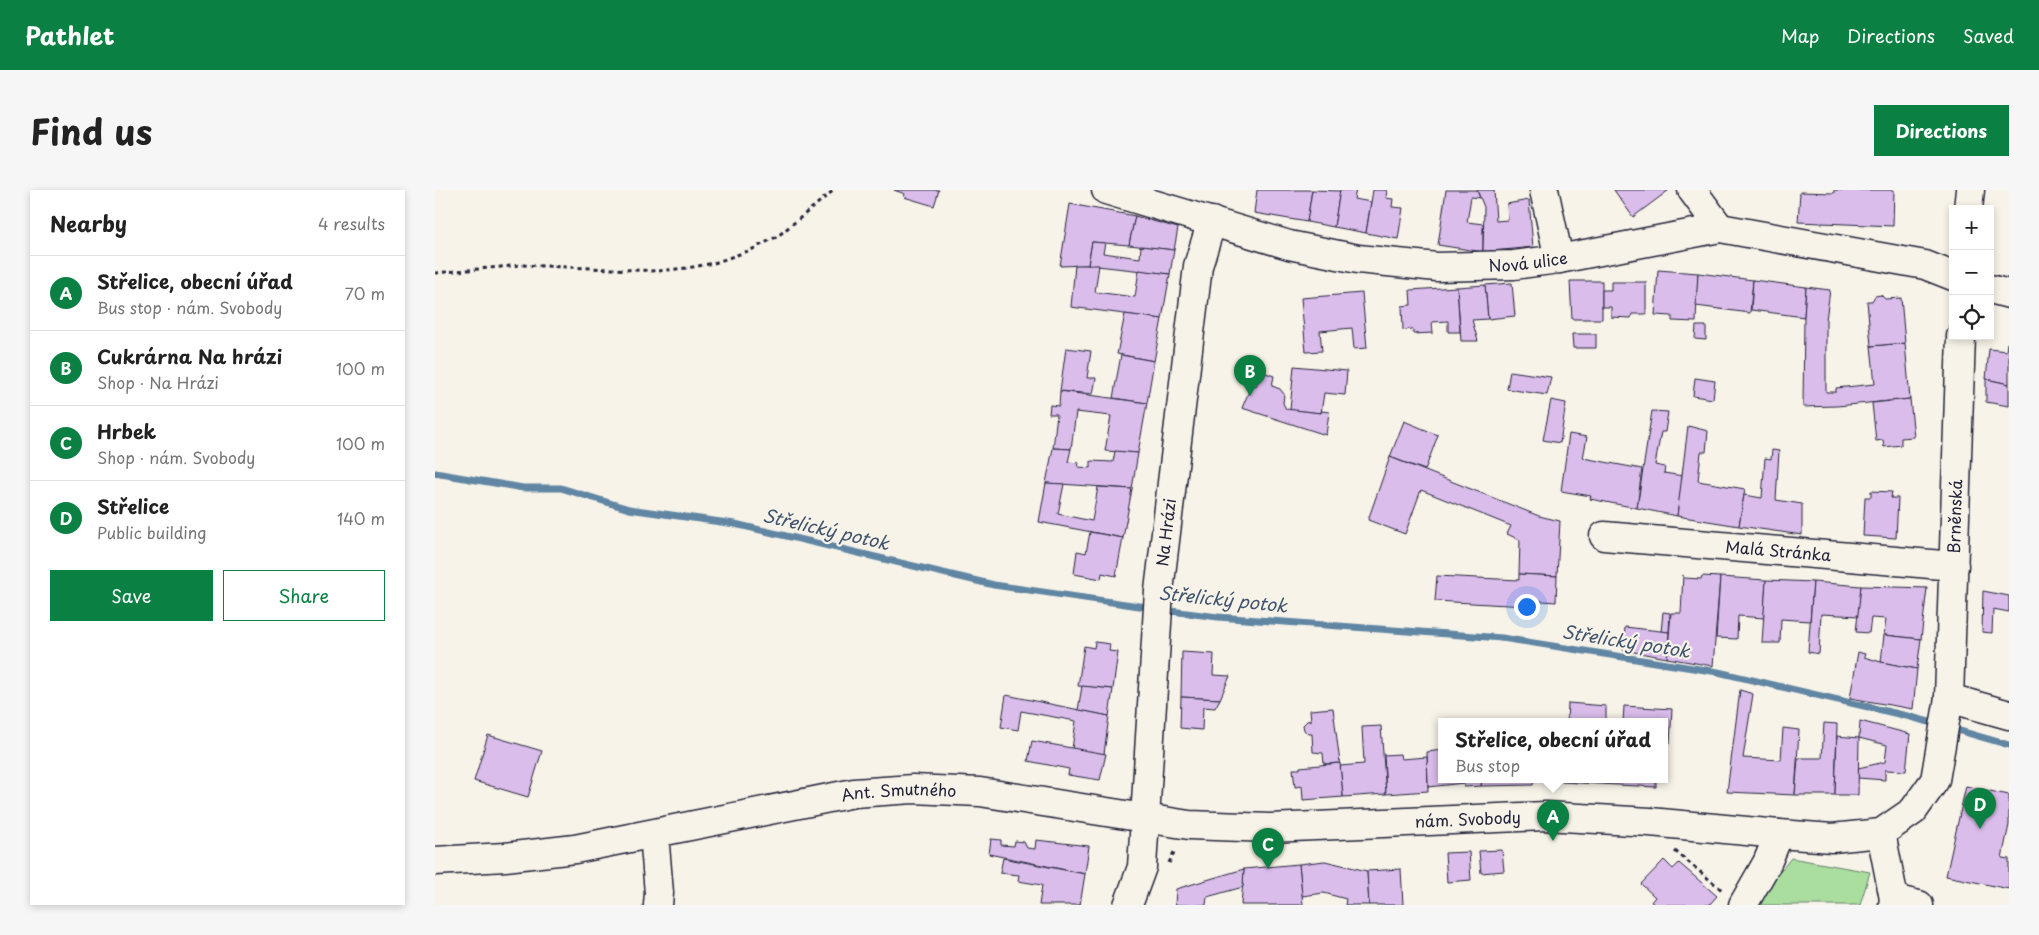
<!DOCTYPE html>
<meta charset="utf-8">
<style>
:root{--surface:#fff;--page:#f6f6f6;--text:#222;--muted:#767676;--line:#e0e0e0;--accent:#0b8043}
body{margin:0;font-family:"Playpen Sans",sans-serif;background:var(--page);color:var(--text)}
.controls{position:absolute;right:15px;top:15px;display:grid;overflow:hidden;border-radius:0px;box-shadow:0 2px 8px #0003}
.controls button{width:45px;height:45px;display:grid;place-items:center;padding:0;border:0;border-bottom:1px solid var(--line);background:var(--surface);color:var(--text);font:25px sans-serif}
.you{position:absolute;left:1091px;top:416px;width:18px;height:18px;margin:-12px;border:4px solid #fff;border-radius:50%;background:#1a73e8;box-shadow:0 0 0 8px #1a73e833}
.badge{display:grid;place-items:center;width:32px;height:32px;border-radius:50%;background:var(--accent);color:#fff;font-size:16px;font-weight:700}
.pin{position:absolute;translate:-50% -41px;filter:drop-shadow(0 1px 2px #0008)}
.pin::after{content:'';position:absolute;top:26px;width:18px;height:15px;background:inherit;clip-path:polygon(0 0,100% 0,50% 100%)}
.popup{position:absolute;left:1003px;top:528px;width:230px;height:65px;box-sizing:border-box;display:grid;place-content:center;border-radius:0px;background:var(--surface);filter:drop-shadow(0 1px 4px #0005);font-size:16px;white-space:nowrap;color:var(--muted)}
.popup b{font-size:19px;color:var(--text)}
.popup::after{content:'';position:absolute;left:50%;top:100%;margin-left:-10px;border:10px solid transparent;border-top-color:var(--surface)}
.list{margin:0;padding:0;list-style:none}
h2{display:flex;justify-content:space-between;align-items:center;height:65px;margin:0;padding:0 20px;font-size:21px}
h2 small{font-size:16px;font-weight:400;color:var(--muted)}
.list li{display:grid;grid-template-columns:32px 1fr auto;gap:15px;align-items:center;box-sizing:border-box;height:75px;padding:0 20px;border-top:1px solid var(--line)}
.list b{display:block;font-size:19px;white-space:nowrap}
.list p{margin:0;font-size:16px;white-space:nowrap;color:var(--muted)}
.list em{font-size:16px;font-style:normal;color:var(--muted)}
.actions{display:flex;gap:10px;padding:15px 20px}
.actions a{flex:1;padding:11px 0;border:1px solid var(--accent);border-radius:0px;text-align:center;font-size:18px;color:var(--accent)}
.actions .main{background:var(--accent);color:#fff}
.icon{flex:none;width:28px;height:28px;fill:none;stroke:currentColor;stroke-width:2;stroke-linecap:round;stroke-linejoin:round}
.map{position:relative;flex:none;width:1574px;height:715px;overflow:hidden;border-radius:0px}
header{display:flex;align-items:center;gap:30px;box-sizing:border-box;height:70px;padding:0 25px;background:var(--accent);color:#fff}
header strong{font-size:24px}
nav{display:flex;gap:28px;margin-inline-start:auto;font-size:18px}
.intro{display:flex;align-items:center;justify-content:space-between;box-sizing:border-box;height:120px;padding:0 30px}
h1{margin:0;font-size:35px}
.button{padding:12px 22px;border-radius:0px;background:var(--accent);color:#fff;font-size:18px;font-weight:700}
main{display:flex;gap:30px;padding:0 30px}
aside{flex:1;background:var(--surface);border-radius:0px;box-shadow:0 2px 8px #0003}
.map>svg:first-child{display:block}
.green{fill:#aade9f;stroke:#66806d}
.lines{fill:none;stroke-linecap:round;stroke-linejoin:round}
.stream{stroke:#6086a3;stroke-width:7}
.building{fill:#dabdeb;stroke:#22223b}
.minor-casing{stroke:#22223b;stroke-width:31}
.path{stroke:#22223b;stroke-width:3;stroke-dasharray:4 4;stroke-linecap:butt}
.minor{stroke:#f7f3e8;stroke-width:28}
.labels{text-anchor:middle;stroke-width:4.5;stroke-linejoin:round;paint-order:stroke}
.street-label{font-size:16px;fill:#22223b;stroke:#f7f3e8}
.water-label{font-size:18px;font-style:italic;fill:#41546f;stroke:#f7f3e8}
</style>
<header>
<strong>Pathlet</strong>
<nav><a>Map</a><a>Directions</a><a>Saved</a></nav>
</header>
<div class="intro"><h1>Find us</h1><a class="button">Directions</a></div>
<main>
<aside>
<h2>Nearby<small>4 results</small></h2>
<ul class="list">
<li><span class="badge">A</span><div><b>Střelice, obecní úřad</b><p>Bus stop · nám. Svobody</p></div><em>70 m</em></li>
<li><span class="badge">B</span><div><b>Cukrárna Na hrázi</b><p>Shop · Na Hrázi</p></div><em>100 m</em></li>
<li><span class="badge">C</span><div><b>Hrbek</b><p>Shop · nám. Svobody</p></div><em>100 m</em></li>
<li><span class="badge">D</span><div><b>Střelice</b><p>Public building</p></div><em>140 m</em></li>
</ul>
<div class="actions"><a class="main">Save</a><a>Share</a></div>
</aside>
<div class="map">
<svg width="1574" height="715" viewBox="0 0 1574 715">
<rect width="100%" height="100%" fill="#f7f3e8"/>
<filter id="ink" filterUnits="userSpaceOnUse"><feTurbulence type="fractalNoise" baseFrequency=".02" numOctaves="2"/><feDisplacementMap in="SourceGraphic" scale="10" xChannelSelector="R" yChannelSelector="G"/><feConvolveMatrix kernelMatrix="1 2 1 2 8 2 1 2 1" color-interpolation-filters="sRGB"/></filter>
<g filter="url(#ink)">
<path class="green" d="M1356,668L1435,682L1425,715H1327L1321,712Z"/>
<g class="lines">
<g class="stream">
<path d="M0,283L88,298H126L194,319L300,334L559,395L718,418"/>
<path d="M728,420L783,427L1067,448L1283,482L1472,526L1505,535"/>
<path d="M1515,538L1574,555"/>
</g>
</g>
<g class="building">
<path d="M459,0H504L499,16L469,7L470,4Z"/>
<path d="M822,0H877L872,32L819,23Z"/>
<path d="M877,0L905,1L899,37L872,32Z"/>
<path d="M905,0H921L919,9L936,12L931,43L899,37Z"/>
<path d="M938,0H952L951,8L958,9L957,17L968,18L963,49L931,43Z"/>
<path d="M1011,0H1042L1045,8L1036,7L1032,32L1048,34V62L1003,55Z"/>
<path d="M1042,0H1059L1061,31L1073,30L1072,14L1094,10L1098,57L1048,62L1049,17Z"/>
<path d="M1179,0H1234L1198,27Z"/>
<path d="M1399,0H1459L1458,36L1363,32L1365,2L1399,3Z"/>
<path d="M635,14L700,26L694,55L657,52L653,75L625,76Z"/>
<path d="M700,26L743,38L739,60L694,55Z"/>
<path d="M657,52L670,53L668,63L705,68L706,56L739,60L735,84L653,75Z"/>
<path d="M640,75H664L660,102L700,107L704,80L735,84L727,129L636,117Z"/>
<path d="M1223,80L1263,83L1261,132L1237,131V126L1220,125Z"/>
<path d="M1263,83L1318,90L1315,123L1261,116Z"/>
<path d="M1318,90L1371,97L1369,127L1316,120Z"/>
<path d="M1135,91H1167V129H1137Z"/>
<path d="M1176,92H1211V124H1197L1196,128L1176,127V117H1167V100H1176Z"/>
<path d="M1077,93L1080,126L1053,129L1050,95Z"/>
<path d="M1050,95L1053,129L1037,130L1043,151H1026L1022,97Z"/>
<path d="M1022,97L1025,142H1013V131L997,132L998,143L978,144V139L968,140L967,116L976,115L975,100Z"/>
<path d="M1371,97L1395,100L1391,130V202H1401V198L1440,194L1436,156L1470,153L1475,209L1402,216L1368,217L1369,127Z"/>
<path d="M927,103L932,158L919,159L917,138L885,141L887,161L871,162L866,108Z"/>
<path d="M1446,105L1450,109L1466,108L1470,153L1436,156L1432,111H1437L1440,106Z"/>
<path d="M690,124L727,129L719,171L682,164Z"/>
<path d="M1261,136H1271V150L1260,149Z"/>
<path d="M1137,144H1161V158H1138Z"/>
<path d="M1572,153H1574V194L1551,189L1554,159L1571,161Z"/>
<path d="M631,158L656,161L652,188H661L658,204L625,201Z"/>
<path d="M686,165L719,171L712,213L678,208Z"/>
<path d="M859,176L912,181L910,205L889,203L886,223L855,220Z"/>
<path d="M1075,181L1116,187L1112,205L1072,199Z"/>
<path d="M828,182L839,186L837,196L845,199L849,204L848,213L851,219L886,223L887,221L894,222L891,245L807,218L817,194L821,196Z"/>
<path d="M1260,188L1280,191L1278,209L1258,206Z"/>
<path d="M1551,189L1574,194V216L1551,212Z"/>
<path d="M625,201L712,213L703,263L670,261L676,226L641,222L636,259L618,258L622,224H614L615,215L624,216Z"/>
<path d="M1475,209L1479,247L1466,248V255L1449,257L1448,250L1441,251L1437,213Z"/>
<path d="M1116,210L1131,213L1125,253L1108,250Z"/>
<path d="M1217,221L1233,222L1230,242H1226L1220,275L1230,277L1229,283L1248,286L1242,326L1202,318Z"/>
<path d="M969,231L1003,245L990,280L955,267Z"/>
<path d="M1253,236L1273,241L1271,262H1266L1263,291L1310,299L1304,336L1242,326Z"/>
<path d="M1134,244L1152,247L1148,268L1207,279L1202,318L1155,309L1156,306L1126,301Z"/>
<path d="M618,258L636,259L633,272L644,273L643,277L656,278V271L678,272L680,261L703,263L697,299L611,293Z"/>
<path d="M1337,260L1344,261L1341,310L1367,314V345L1304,336L1309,305L1327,308L1330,268L1336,269Z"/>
<path d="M955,267L1104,326L1125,331L1122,386L1084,384L1085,350L1072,344L1076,336L986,300L970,344L933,330Z"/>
<path d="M611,293L629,294L623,324L657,331L663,297L697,299L688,348L604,332Z"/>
<path d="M1436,301L1457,302L1456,308H1463L1461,348L1428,346L1430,307H1436Z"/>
<path d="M655,342L688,348L681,386L667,383L666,389L639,384L642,361L651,363Z"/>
<path d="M1084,384L1122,386L1121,412L1092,410L1091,416L1000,411L1002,386L1084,390Z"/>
<path d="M1248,385L1249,388L1266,389L1267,386L1285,387L1278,476L1232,468L1236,423H1246Z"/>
<path d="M1285,387L1331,390L1329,428L1303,426L1302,449L1281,448Z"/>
<path d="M1331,390L1378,392L1375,431L1346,429L1345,453H1327Z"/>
<path d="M1378,392L1426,396L1424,426L1386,424L1384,464L1373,462Z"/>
<path d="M1426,396L1492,398L1486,449L1449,445L1451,429L1436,428L1434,443L1421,442Z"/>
<path d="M1548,401L1574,406V422L1558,419L1557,443L1547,442Z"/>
<path d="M1228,422L1235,423L1234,442H1226Z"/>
<path d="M1190,437L1234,442L1232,468L1188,460Z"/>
<path d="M1449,445L1486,449L1482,479L1446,472Z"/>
<path d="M660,452L675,454L674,461L683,462L678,499L643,496L649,456L659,458Z"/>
<path d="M747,462L779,464L778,485L795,486L785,509L746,507Z"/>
<path d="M1423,462L1430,464L1429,467L1446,472L1482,479L1478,519L1415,508Z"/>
<path d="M647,496L678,499L674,526L643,520Z"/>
<path d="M1305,500L1318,504L1308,568L1346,570L1348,538L1364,540L1360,605L1292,602Z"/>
<path d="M571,505L674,526L669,564L637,559L641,531L586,521L583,540L566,537Z"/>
<path d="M746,507L785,509L780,518L768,517L767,540L745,538Z"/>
<path d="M1133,513L1171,516V532H1132Z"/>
<path d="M1189,516L1237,519L1235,553H1229V532H1188Z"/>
<path d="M898,518L905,573L889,574L888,563L878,562L877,544H873L869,540L868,535L872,531L876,530L875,520Z"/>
<path d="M1425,531L1475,544L1471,581L1450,580V590L1423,588V578L1450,572L1452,555L1424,548Z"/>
<path d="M1389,533L1402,534L1400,605H1360L1363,568H1387Z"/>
<path d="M946,536L951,604L908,607L905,576L929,574L927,537Z"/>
<path d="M53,545L107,561L93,607L39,591Z"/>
<path d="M1402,546L1424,548L1423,605H1400Z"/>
<path d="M597,551L671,564L665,590L633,585L634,579L593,571Z"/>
<path d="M1007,560V590H1029V593L993,597L992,562Z"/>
<path d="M965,564L966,569L992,567L993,601L951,604L949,565Z"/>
<path d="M905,573L908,607L868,610L867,596L860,597L858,579H865V577Z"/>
<path d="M1029,590H1047L1046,596L1029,597Z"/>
<path d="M1047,590H1099L1098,595L1046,596Z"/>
<path d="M1127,590H1221V597L1127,592Z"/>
<path d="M1531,596L1574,605V635L1567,668L1574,669V699L1511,686Z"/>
<path d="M556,649L566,650V655L579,656L580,651L589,652L592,658L600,659L601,650L654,656L650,684L554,664Z"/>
<path d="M1067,660L1069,681L1046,683L1044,661Z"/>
<path d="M1034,662L1036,690L1012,692L1010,663Z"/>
<path d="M568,668L650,684L645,715H604L607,695L583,691L584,685L565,683Z"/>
<path d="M1229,670L1238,679L1244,673L1282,706L1274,715H1220L1216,712L1220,707L1206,694Z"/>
<path d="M890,671L932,681L934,715H910L911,709L889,703L867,706L864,674Z"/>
<path d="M864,674L868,715H806L809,679Z"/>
<path d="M809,679L808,697L772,707L771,715H740L741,699Z"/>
<path d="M966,679L968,715H934L932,681Z"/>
</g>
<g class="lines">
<defs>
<g id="minor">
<path id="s1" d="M671,0L854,55L923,69L1002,77L1079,75L1124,69L1285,38L1490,75L1518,86"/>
<path d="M1109,0L1124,69"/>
<path d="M1257,0L1285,38"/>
<path d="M1533,19L1535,0"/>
<path d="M1555,99L1574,104"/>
<path id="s2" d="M1169,346L1519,376"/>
<path d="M1514,508L1574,525"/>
<path d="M1446,643L1459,709"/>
<path d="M219,644L224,703L223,715"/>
<path id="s3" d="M0,671L70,667L140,659L419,603L478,599L545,602L754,635L835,638L1110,626L1215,632L1344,644L1397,648L1446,643L1478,621L1500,590L1514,508L1526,146"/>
<path id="s4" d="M693,715L707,677L724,401L763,76L777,31"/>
<path d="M1308,715L1332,673L1344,644"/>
<path d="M1458,715L1459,709L1484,715"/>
</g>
</defs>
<use href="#minor" class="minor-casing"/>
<g class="path">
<path d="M0,83L87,75L222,81L252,78L279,73L316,60L343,46L399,0"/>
<path d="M1240,661L1287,700"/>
<path d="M734,673L740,660"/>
</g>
<use href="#minor" class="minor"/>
</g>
</g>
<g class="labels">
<g class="street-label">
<text dy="6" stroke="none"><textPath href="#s1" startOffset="432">Nová ulice</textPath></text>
<text dy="6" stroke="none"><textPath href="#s3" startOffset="1798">Brněnská</textPath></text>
<text dy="6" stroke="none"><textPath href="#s4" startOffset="376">Na Hrázi</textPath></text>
<text dy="6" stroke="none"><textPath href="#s2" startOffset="175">Malá Stránka</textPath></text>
<text dy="6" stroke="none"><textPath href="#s3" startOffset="470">Ant. Smutného</textPath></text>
<text dy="6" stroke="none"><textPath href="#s3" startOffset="1042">nám. Svobody</textPath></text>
</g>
<g class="water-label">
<text transform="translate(391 340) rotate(13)" y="6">Střelický potok</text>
<text transform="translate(788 410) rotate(6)" y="6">Střelický potok</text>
<text transform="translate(1191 452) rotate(9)" y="6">Střelický potok</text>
</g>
</g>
</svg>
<div class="controls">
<button>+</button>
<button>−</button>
<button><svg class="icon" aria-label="locate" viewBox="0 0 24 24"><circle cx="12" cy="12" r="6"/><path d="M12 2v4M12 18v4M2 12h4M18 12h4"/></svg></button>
</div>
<div class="you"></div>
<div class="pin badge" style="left:1118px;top:651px">A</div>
<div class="popup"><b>Střelice, obecní úřad</b>Bus stop</div>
<div class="pin badge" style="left:815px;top:206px">B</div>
<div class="pin badge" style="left:833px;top:679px">C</div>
<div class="pin badge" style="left:1545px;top:639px">D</div>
</div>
</main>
